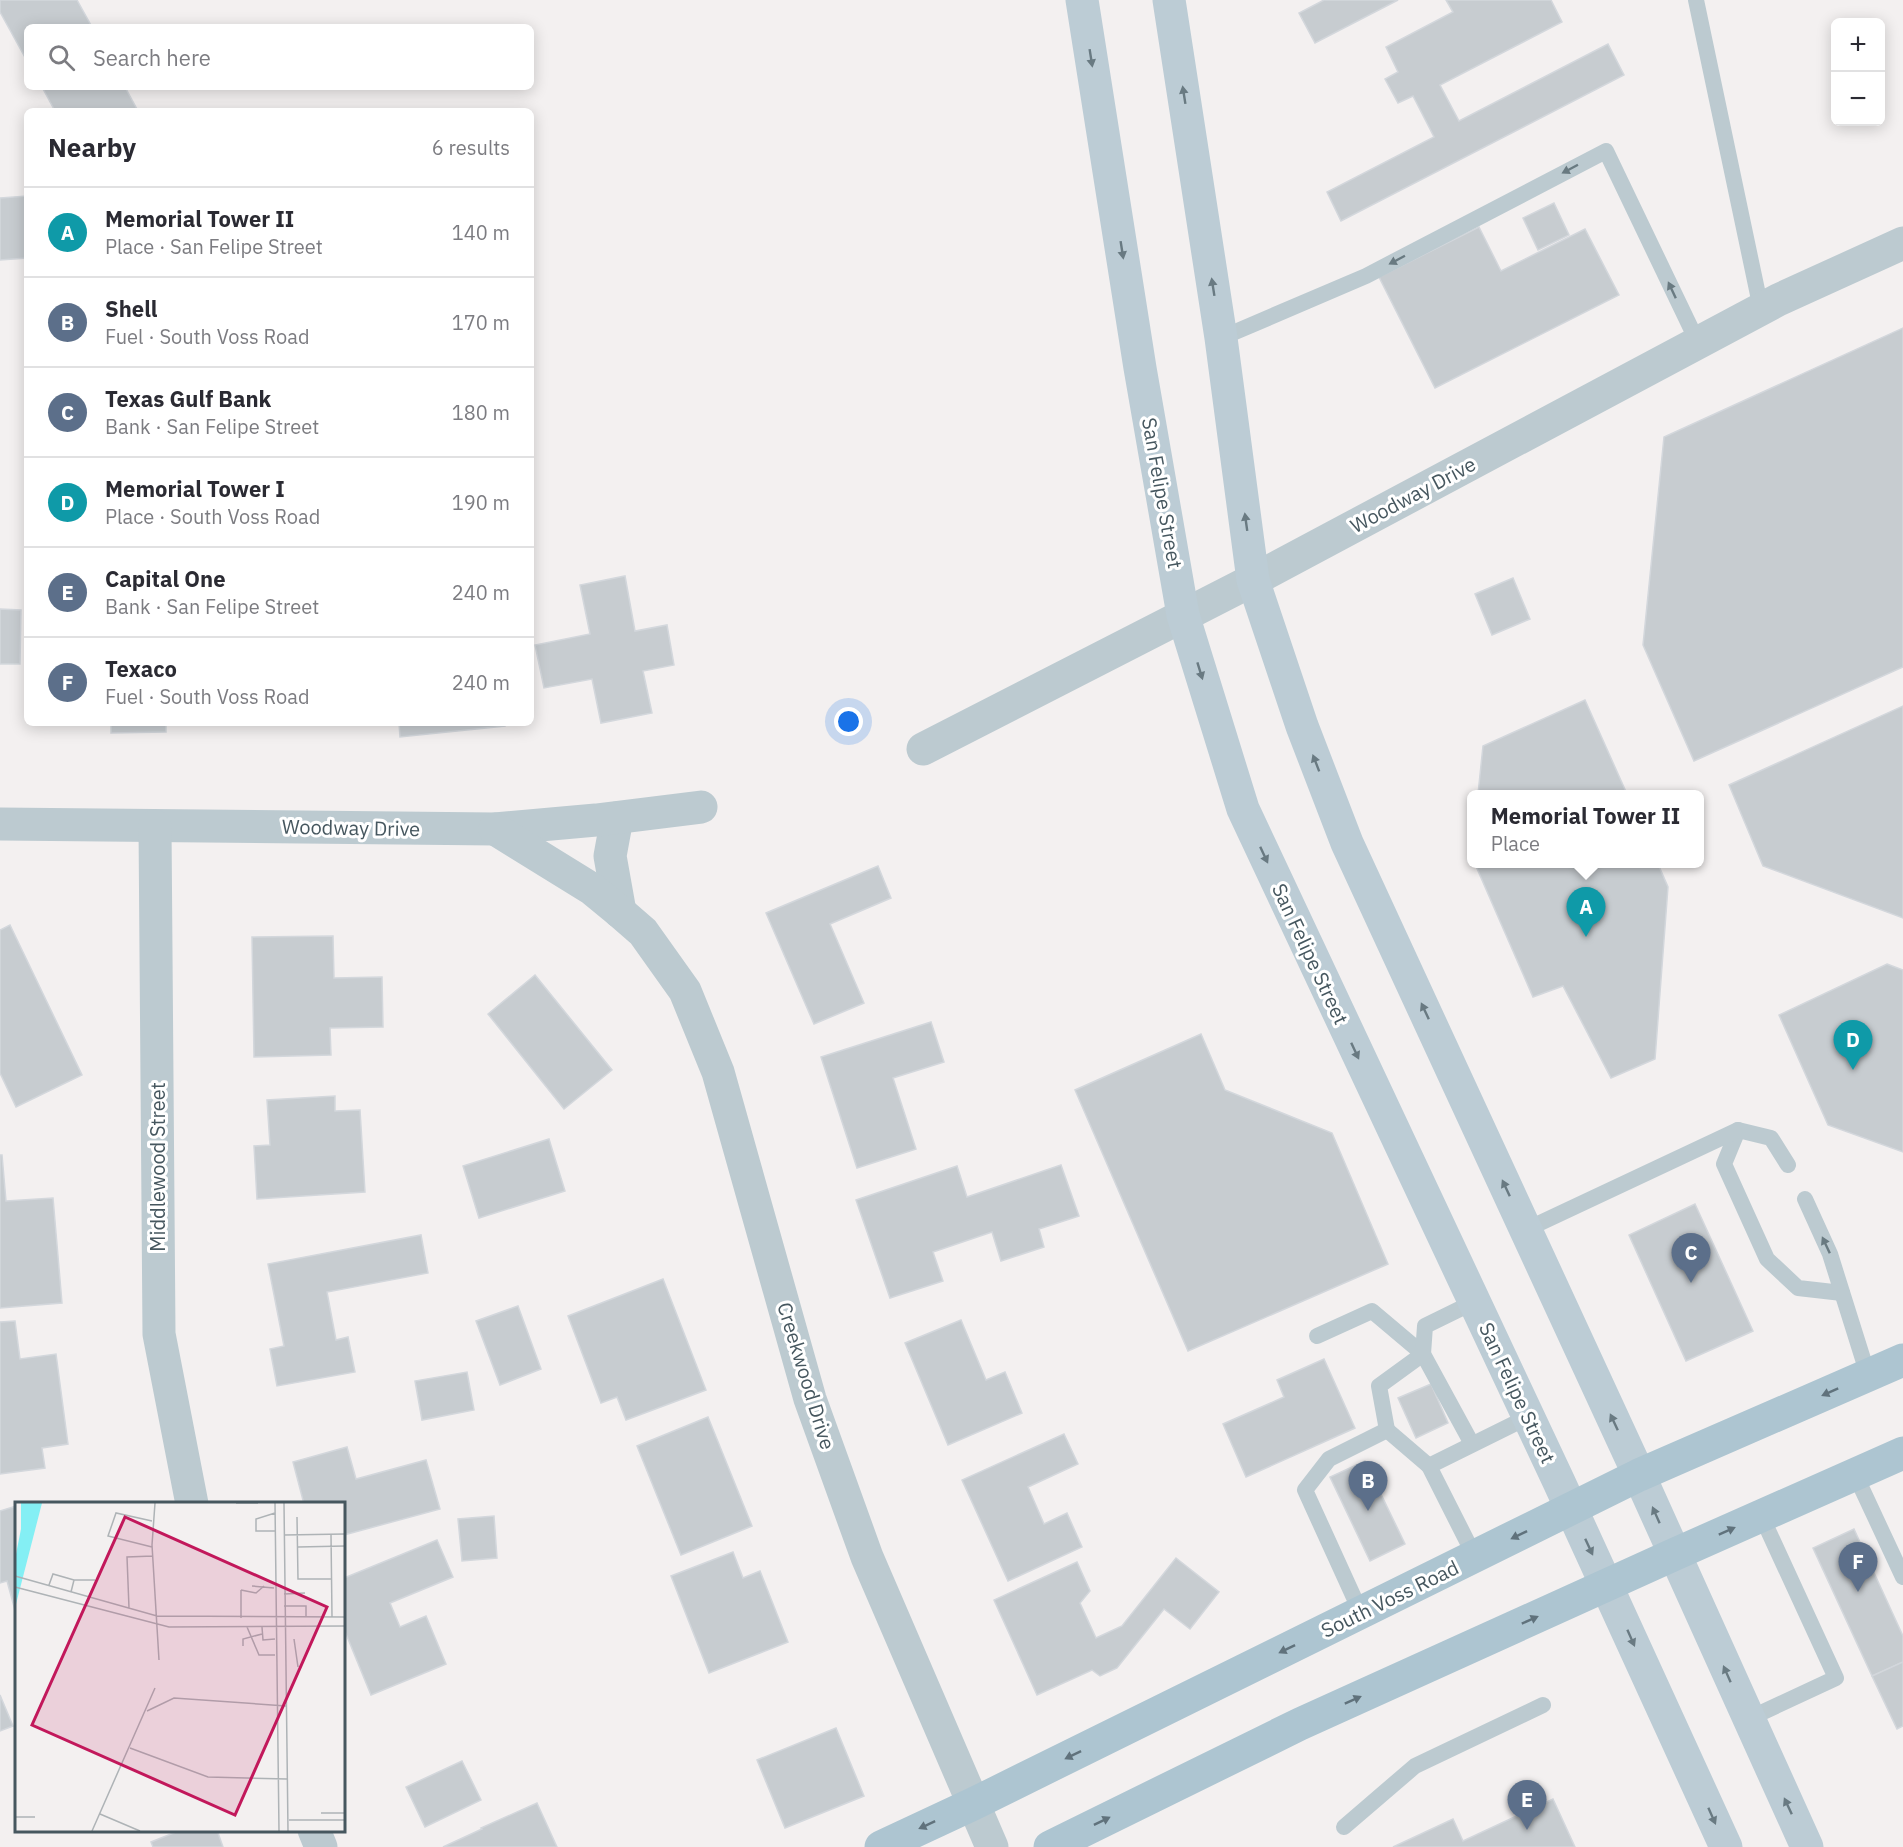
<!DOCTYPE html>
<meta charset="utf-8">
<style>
:root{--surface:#fff;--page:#f7f7f7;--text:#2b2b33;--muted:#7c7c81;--line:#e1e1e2;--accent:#0f766e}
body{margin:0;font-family:"IBM Plex Sans",sans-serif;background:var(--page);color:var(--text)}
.controls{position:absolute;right:18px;top:18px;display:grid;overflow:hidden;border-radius:9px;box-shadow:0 3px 15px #0003}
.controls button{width:54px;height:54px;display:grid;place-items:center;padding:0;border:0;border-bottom:2px solid var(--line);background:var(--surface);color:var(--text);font:30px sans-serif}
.you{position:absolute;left:849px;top:722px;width:21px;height:21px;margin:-15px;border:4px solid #fff;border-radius:50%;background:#1a73e8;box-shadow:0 0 0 9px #1a73e833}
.badge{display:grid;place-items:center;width:39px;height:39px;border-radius:50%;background:var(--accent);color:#fff;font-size:20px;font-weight:700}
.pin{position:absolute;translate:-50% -50px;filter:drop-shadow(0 2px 3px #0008)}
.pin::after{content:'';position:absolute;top:32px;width:21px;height:18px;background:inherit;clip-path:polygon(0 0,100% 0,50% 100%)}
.popup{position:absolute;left:1467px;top:790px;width:237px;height:78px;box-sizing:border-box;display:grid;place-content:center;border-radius:9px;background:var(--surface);filter:drop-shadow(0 2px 4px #0005);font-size:20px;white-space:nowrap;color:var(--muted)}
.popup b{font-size:22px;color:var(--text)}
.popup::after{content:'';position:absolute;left:50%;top:100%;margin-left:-12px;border:12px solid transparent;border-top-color:var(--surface)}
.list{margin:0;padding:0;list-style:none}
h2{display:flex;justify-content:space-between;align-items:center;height:78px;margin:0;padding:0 24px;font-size:26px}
h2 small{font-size:20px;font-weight:400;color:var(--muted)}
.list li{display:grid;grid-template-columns:39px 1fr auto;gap:18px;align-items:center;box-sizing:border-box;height:90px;padding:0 24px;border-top:2px solid var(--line)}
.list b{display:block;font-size:22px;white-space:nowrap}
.list p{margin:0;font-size:20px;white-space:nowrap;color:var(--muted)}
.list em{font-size:20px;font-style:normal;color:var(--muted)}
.icon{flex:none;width:33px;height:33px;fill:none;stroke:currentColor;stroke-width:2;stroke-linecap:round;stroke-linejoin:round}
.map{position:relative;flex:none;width:1903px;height:1847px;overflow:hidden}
.search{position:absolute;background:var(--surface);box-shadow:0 3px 15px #0003;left:24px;top:24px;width:510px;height:66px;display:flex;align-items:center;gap:15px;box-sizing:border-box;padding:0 21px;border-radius:9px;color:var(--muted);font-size:22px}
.panel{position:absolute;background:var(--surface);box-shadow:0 3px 15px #0003;left:24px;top:108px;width:510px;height:618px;border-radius:9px}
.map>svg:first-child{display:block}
.building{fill:#c7ccd0;stroke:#d3d7dc;stroke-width:1.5}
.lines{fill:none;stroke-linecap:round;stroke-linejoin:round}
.service{stroke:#bccad0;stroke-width:16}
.minor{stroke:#bccad0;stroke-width:33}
.secondary{stroke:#bcccd5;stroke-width:33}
.primary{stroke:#adc5d1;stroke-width:33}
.oneway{fill:#697a82}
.oneway2{fill:#697a81}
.oneway3{fill:#60727c}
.labels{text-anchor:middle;stroke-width:6;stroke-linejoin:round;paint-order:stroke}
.street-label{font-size:20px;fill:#46575f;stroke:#fff}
.inset-road{fill:none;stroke:#aeb3b6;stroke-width:1.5}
.view{fill:#c2185b;fill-opacity:0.15;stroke:#c2185b;stroke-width:3}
.inset-edge{fill:none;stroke:#46575f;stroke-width:3}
</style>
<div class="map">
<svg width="1903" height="1847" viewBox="0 0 1903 1847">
<rect width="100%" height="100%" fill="#f3f0f0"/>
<g class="building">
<path d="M0,0H77L92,27H27V61L0,12Z"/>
<path d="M1324,0H1398L1315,43L1299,13Z"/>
<path d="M1446,0H1551L1562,22L1440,85L1459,121L1608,44L1624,75L1341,221L1327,192L1434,137L1413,96L1398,103L1385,79L1398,72L1386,47L1453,12Z"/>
<path d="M42,87H125L138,111H55Z"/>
<path d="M27,196V258L0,260V198Z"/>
<path d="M1554,203L1569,235L1538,250L1523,218Z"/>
<path d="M1479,227L1501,271L1585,229L1619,295L1435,388L1379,277Z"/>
<path d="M1903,328V667L1694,761L1643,645L1664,437Z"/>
<path d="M625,576L635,631L667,625L674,665L643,671L652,713L601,723L592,679L544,688L535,645L590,634L580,585Z"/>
<path d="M1513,578L1530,619L1492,635L1475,594Z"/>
<path d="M0,609L21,610L20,664H0Z"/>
<path d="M1585,700L1627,794H1478L1483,746Z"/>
<path d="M1903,706V918L1763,866L1729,785Z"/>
<path d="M111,723H166V732L111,733Z"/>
<path d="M399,723H505V726L400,737Z"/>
<path d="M1475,864H1658L1668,887L1655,1059L1611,1078L1563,986L1533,997Z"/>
<path d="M878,866L891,898L830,924L864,1003L814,1024L766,913Z"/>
<path d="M10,925L82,1075L16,1107L0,1073V930Z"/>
<path d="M333,936L334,978L382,977L383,1027L330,1028L331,1055L254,1057L252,937Z"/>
<path d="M1887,964L1903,970V1152L1828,1125L1779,1015Z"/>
<path d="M535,975L612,1070L564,1109L488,1014Z"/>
<path d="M931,1022L944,1062L893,1078L916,1149L857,1168L821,1057Z"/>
<path d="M1201,1034L1225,1090L1332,1133L1388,1264L1188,1351L1075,1090Z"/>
<path d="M335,1096V1111L360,1110L365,1192L257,1199L254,1146L270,1145L267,1100Z"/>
<path d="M549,1139L565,1191L479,1218L463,1166Z"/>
<path d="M0,1155H2L6,1201L53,1198L62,1303L0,1308Z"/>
<path d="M1061,1165L1079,1216L1039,1229L1044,1247L1001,1261L992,1232L933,1252L943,1281L890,1298L856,1200L957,1166L967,1197Z"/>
<path d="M1695,1204L1753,1331L1686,1361L1629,1235Z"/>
<path d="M421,1235L428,1273L327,1292L336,1340L348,1337L355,1372L277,1386L270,1349L284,1346L268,1264Z"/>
<path d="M663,1279L706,1390L626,1420L617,1397L601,1403L568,1316Z"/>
<path d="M518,1306L541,1369L500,1385L476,1321Z"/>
<path d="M961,1320L986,1380L1005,1372L1022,1413L948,1445L905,1343Z"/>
<path d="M15,1321L20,1359L56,1354L68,1444L42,1448L45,1468L0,1474V1322Z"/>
<path d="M1324,1359L1355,1428L1246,1477L1223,1424L1284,1397L1277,1380Z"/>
<path d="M467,1372L474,1410L422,1420L415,1381Z"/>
<path d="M1431,1384L1448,1423L1416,1438L1398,1398Z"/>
<path d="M708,1417L752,1526L681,1555L637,1446Z"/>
<path d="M1064,1434L1078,1464L1028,1487L1044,1524L1067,1513L1082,1547L1008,1581L962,1480Z"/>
<path d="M347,1447L356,1479L426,1460L440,1509L344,1535V1504H304L293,1462Z"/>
<path d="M1365,1461L1405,1544L1370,1561L1330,1477Z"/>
<path d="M16,1506V1614L7,1581L0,1583V1511Z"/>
<path d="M494,1516L497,1558L462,1561L458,1519Z"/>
<path d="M1854,1529L1903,1636V1662L1872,1676L1813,1548Z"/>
<path d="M437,1540L453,1577L390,1603L400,1627L426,1616L446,1664L371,1695L344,1629V1578Z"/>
<path d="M733,1552L743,1578L760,1571L788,1642L709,1673L671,1576Z"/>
<path d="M1176,1558L1219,1592L1190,1629L1164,1609L1117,1668L1100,1676L1092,1670L1037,1695L994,1600L1077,1562L1090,1591L1080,1603L1096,1638L1122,1626Z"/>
<path d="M1903,1662V1726L1897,1729L1872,1676Z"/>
<path d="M0,1695L13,1726L0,1731Z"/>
<path d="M836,1728L864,1796L785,1828L757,1760Z"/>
<path d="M462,1761L481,1800L425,1827L406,1787Z"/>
<path d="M1553,1799L1575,1847H1393L1453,1819L1463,1841Z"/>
<path d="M537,1803L557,1847H443L482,1829L481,1828Z"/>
<path d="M181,1830H217L223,1847H153L151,1842Z"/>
</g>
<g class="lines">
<g class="service">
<path d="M1696,0L1761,309"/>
<path d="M1221,338L1366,276L1606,151L1698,343"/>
<path d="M1738,1130L1724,1164L1767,1259L1798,1288L1842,1293"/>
<path d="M1805,1199L1830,1254L1868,1375"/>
<path d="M1525,1230L1738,1130L1771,1138L1788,1165"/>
<path d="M1317,1336L1372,1311L1423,1354L1472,1444"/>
<path d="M1387,1430L1429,1466"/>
<path d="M1855,1474L1903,1577"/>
<path d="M1475,1557L1429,1466L1528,1417"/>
<path d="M1361,1613L1305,1490L1329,1459L1387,1430L1379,1386L1423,1354L1425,1326L1474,1302"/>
<path d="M1748,1719L1836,1678L1761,1515"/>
<path d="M1344,1827L1415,1766L1543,1705"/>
</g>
<g class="minor">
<path d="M923,749L1253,580L1778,300L1903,243"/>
<path d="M617,818L610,856L620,912"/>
<path d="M0,824L495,829L596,820L701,807"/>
<path d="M155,826L159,1334L192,1504"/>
<path d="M495,829L592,889L620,912L643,932L685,991L718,1072L810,1399L867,1557L992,1847"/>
<path d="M314,1830L321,1847"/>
</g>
<g class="secondary">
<path d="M1082,0L1140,368L1183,615L1243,809L1559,1482L1726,1847"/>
<path d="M1169,0L1221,338L1253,580L1302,726L1347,843L1639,1475L1807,1847"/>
</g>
<g class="primary">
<path d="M881,1847L973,1804L1639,1475L1903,1360"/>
<path d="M1050,1847L1300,1724L1673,1555L1903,1453"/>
</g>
</g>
<defs><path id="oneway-solid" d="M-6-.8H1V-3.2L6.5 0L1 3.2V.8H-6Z" transform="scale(1.5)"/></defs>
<g class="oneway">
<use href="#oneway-solid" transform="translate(1091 58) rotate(81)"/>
<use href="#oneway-solid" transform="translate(1184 95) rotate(-99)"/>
<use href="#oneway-solid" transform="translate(1122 250) rotate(81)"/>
<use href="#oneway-solid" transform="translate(1213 287) rotate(-99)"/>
<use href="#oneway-solid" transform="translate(1246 522) rotate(-98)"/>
<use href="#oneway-solid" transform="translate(1200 671) rotate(73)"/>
<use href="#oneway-solid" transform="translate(1316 763) rotate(-111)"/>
<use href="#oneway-solid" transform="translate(1264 855) rotate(65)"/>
<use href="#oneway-solid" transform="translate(1425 1011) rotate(-115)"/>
<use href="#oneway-solid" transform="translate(1355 1051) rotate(65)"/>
<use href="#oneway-solid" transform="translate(1506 1188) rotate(-115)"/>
<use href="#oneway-solid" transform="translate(1614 1422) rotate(-115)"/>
<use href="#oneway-solid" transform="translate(1656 1515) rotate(-114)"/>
<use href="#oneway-solid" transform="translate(1589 1547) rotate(65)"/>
<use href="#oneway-solid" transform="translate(1631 1638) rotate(66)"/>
<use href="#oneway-solid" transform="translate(1727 1674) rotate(-114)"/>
<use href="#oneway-solid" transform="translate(1788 1806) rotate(-115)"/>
<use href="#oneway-solid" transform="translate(1712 1816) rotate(66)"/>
</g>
<g class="oneway2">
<use href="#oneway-solid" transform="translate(1570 169) rotate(152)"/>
<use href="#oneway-solid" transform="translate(1397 260) rotate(152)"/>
<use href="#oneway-solid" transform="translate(1672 290) rotate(-115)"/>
<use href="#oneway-solid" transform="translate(1826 1245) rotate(-115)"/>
</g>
<g class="oneway3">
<use href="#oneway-solid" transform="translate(1830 1392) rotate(156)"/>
<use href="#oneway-solid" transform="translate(1727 1531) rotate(-24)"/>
<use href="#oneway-solid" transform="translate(1519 1535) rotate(154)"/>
<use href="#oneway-solid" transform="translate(1530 1620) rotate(-24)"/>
<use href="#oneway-solid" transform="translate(1287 1649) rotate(154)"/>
<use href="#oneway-solid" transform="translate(1353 1700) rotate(-24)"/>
<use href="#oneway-solid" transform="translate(1073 1755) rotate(154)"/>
<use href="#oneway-solid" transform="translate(1102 1821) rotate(-26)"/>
<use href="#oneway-solid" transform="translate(927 1825) rotate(155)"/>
</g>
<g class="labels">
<g class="street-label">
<text transform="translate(1162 493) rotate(80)" y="7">San Felipe Street</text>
<text transform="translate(1413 495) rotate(-28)" y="7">Woodway Drive</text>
<text transform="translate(351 828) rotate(1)" y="7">Woodway Drive</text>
<text transform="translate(1310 954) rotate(65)" y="7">San Felipe Street</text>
<text transform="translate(158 1167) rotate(-90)" y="7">Middlewood Street</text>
<text transform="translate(806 1376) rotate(73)" y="7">Creekwood Drive</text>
<text transform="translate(1517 1393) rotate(65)" y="7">San Felipe Street</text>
<text transform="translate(1390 1599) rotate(-26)" y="7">South Voss Road</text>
</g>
</g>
<g transform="translate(15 1502)">
<rect width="330" height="330" fill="#f3f0f0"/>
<path d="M6,1H27L0,106V57L6,27Z" fill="#84eff4"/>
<path class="inset-road" d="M140,1L137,43L144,158M221,1H243M260,1L264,329M269,1L273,329M260,11L241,17V29H260M282,15L283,77H317M137,19L101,11L93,34L137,45M316,32L317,115M269,33L330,32M283,45L330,44M0,74L142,114L330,115M34,83L38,72L59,78M237,84L259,86M0,85L154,125L330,124M226,88V116M226,88L241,91L249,84M56,90L59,78H80M269,92L290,91M269,104H291V115M114,106L112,55L138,54M232,125L244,153H260M247,125L248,138L260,137M279,137L283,165M228,144V137L247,132M132,209L159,196L271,204M115,246L193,275L272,277M306,311H330M85,312L125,329M0,315H20M274,318H330M77,329L140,186"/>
<path class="view" d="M110,15L312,105L220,313L17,223Z"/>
<rect width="330" height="330" class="inset-edge"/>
</g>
</svg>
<div class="controls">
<button>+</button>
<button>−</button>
</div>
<div class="you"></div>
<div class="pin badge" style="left:1586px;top:937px;background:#0f9aa8">A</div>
<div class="popup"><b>Memorial Tower II</b>Place</div>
<div class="pin badge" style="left:1368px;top:1511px;background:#5c6f8a">B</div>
<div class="pin badge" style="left:1691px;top:1283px;background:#5c6f8a">C</div>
<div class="pin badge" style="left:1853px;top:1070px;background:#0f9aa8">D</div>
<div class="pin badge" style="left:1527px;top:1830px;background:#5c6f8a">E</div>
<div class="pin badge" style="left:1858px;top:1592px;background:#5c6f8a">F</div>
<div class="search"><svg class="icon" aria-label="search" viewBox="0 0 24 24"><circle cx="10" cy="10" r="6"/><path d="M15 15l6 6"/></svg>Search here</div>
<section class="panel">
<h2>Nearby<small>6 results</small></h2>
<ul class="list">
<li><span class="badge" style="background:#0f9aa8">A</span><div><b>Memorial Tower II</b><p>Place · San Felipe Street</p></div><em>140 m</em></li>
<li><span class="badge" style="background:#5c6f8a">B</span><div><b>Shell</b><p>Fuel · South Voss Road</p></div><em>170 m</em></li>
<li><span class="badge" style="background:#5c6f8a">C</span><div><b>Texas Gulf Bank</b><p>Bank · San Felipe Street</p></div><em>180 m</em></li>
<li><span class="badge" style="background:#0f9aa8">D</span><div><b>Memorial Tower I</b><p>Place · South Voss Road</p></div><em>190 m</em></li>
<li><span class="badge" style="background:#5c6f8a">E</span><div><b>Capital One</b><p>Bank · San Felipe Street</p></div><em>240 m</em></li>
<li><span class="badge" style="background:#5c6f8a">F</span><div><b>Texaco</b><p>Fuel · South Voss Road</p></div><em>240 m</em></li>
</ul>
</section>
</div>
